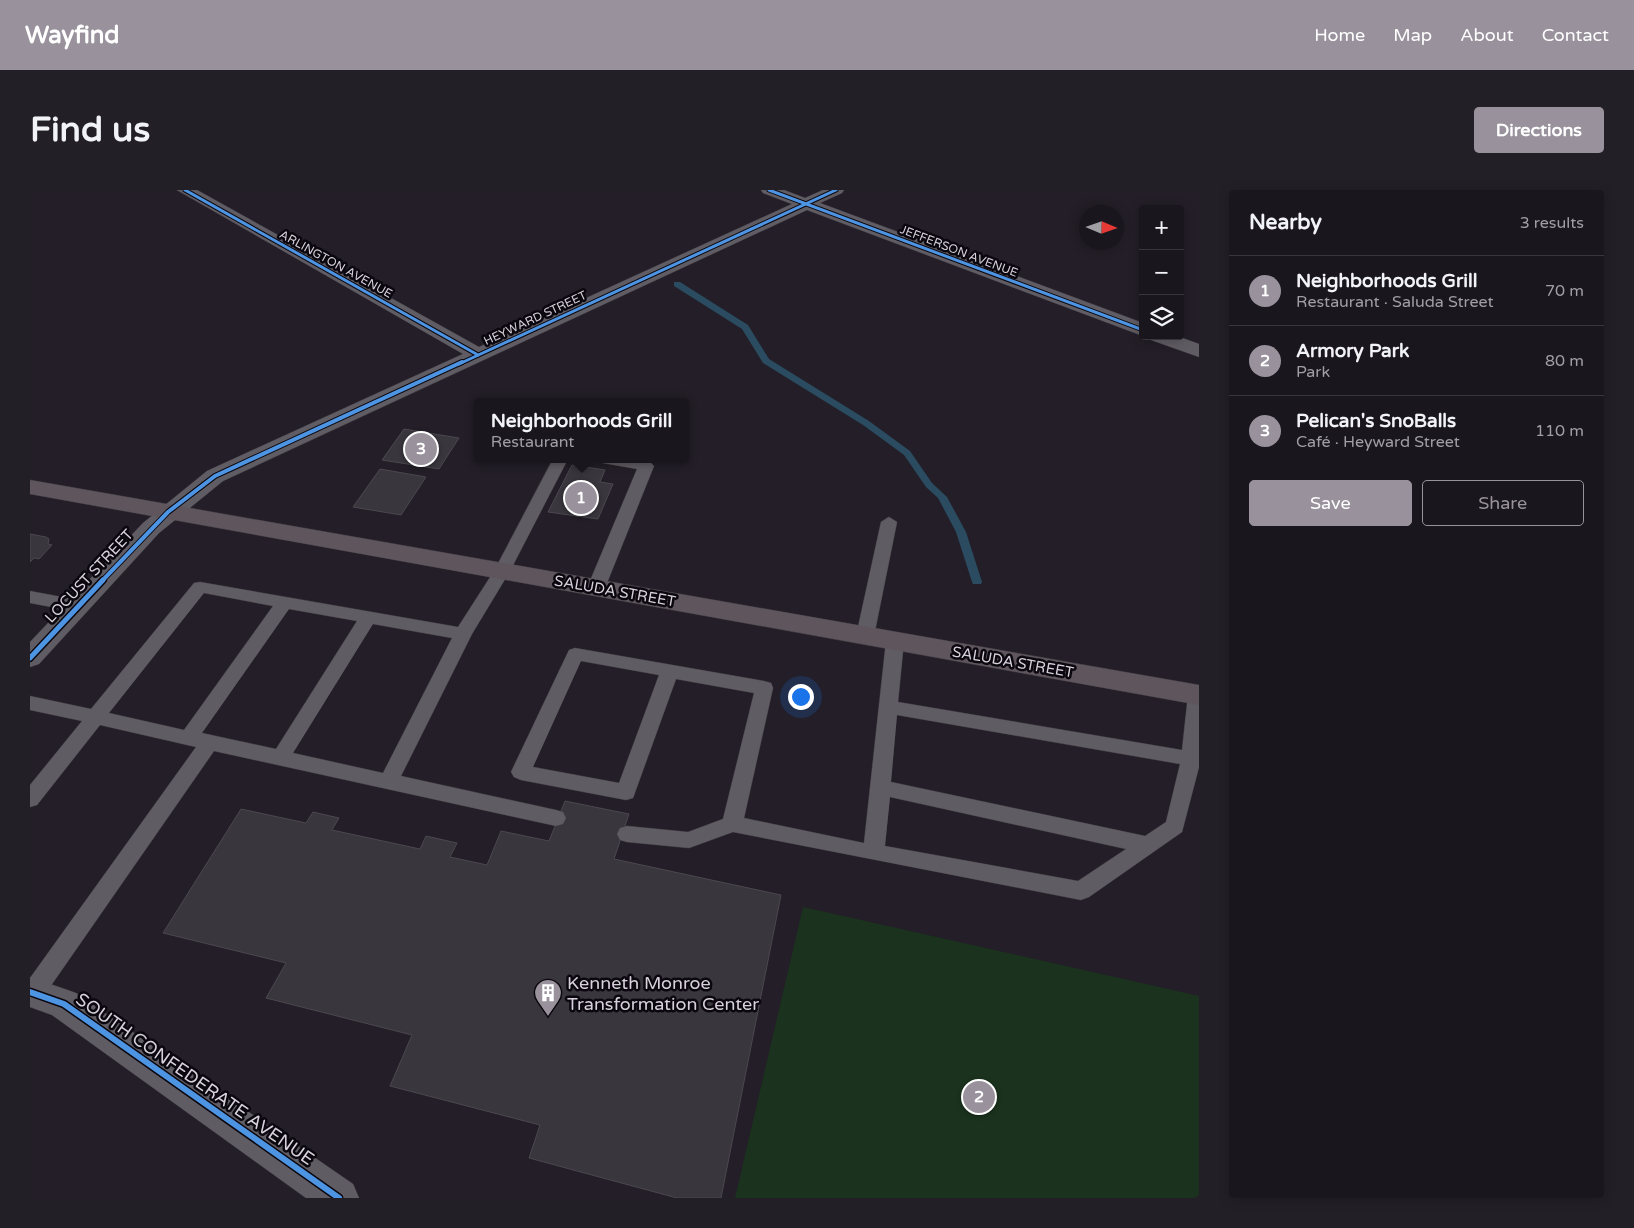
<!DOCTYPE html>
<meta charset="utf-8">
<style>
:root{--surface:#1a161d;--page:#231f26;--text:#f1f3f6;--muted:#9f9fa4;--line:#38353b;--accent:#99929d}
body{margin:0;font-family:"Varela Round",sans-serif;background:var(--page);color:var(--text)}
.controls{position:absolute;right:15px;top:15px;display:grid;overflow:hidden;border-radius:5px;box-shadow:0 2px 12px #0003}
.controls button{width:45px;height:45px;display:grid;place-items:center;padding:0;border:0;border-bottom:1px solid var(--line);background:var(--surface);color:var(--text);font:25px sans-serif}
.compass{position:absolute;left:1049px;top:15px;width:45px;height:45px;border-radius:50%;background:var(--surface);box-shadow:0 2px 12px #0003;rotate:92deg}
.you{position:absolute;left:770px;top:506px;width:18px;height:18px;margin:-12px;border:4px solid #fff;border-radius:50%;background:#1a73e8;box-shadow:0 0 0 8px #1a73e833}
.badge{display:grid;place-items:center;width:32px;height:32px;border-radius:50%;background:var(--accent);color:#fff;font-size:16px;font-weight:700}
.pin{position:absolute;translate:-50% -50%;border:2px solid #fff;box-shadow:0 1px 5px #0006}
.popup{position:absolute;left:444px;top:208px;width:215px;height:65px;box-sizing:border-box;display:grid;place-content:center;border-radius:5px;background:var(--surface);filter:drop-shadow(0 1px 4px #0005);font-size:16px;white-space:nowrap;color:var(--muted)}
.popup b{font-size:19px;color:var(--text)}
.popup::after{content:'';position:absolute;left:50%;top:100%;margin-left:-10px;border:10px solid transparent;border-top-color:var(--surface)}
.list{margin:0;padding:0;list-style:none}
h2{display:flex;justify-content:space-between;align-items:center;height:65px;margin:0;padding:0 20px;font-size:21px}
h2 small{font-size:16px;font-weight:400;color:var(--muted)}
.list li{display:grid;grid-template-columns:32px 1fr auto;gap:15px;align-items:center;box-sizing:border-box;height:70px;padding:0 20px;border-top:1px solid var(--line)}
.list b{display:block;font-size:19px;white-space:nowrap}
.list p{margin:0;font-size:16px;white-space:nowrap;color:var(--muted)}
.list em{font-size:16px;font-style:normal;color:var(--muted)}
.actions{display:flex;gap:10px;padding:15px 20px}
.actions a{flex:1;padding:11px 0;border:1px solid var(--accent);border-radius:5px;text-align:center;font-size:18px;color:var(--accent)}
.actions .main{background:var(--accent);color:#fff}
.icon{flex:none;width:28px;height:28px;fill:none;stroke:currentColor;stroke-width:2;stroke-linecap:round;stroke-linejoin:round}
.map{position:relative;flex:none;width:1169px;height:1008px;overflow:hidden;border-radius:5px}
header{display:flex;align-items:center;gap:30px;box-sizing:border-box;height:70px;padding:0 25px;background:var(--accent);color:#fff}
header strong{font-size:24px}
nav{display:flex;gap:28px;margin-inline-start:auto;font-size:18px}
.intro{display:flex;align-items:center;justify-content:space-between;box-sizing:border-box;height:120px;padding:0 30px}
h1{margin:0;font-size:35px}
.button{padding:12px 22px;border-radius:5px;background:var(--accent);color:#fff;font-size:18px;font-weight:700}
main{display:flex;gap:30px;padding:0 30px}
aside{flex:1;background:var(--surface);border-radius:5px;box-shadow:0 2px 12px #0003}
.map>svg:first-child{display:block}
.green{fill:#1b331e}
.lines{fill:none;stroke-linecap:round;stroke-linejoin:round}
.stream{fill:#2a4b60;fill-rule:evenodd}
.building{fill:#3a363e;stroke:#4c484f}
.service-casing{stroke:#3d3940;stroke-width:1}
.minor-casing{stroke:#3d3940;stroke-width:1}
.secondary-casing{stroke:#3d3940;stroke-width:1}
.service{fill:#605c63;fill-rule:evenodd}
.minor{fill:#605c63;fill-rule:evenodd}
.secondary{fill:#5e555d;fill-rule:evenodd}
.cycleway-far3-casing{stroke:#0b070e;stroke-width:5}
.cycleway-far2-casing{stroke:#0b070e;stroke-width:6}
.cycleway-far1-casing{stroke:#0b070e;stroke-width:8}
.cycleway-casing{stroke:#0b070e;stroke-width:9}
.cycleway-far3{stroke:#4d94e3;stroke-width:3}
.cycleway-far2{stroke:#4d94e3;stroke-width:4}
.cycleway-far1{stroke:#4d94e3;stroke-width:5}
.cycleway{stroke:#4d94e3;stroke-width:6}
.labels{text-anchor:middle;stroke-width:5;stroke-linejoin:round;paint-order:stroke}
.far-street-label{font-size:12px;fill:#d8d1dd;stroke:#0b070e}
.street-label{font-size:15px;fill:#d8d1dd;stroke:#0b070e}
.near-poi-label{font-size:18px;fill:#d8d1dd;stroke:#0b070e;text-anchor:start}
.near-street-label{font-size:18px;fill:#d8d1dd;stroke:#0b070e}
</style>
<header>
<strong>Wayfind</strong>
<nav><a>Home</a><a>Map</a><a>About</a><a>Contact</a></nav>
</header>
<div class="intro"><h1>Find us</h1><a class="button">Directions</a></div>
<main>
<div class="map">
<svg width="1169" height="1008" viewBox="0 0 1169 1008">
<rect width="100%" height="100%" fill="#231e27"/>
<path class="green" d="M773,717L1169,806V1008H705Z"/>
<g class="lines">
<path class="stream" d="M644,92H650L718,135L739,169L839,231L880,261L902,293L917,307L936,342L952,392L951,394H943L942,392L926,342L908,308L896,297L874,265L833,235L733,173L712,139L644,96Z"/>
</g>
<g class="building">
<path d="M374,239L429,248L409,279L352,270Z"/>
<path d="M542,275L575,280L570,292L583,294L568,329L518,322Z"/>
<path d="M350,279L396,287L371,325L323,317Z"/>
<path d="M0,344L16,347L19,349L18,354L22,355L9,369L4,368L0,372Z"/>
<path d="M535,611L599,624L584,669L751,705L691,1008H647L499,968L510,935L360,896L382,845L236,808L256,773L133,743L211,619L276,633L283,622L309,628L302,640L390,659L396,646L427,653L420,667L457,675L471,641L519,651Z"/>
</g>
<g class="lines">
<defs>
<g id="service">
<path d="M523,269H538L480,381L442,444L371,586L526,620L533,622L536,628L533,634L526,636L184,561L11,810L0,812V788L166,557L70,535L7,615L0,617V595L52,531L0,520V506L61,519L164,393L170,392L428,437L464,381ZM174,403L243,416L154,540L79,523ZM259,419L327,431L246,559L172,543ZM343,434L422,448L353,583L263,563Z"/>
<path d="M566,269H602L621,273L624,276L575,398L572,402H560L557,398L607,279L573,273Z"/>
<path d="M859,327L867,332L844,446L841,450L835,452L829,450L826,446L851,332Z"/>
<path d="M0,401L48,410L54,412L57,416L54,420L48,422L0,413Z"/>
<path d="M865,445L871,447L874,451L868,512L1152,560L1158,505L1160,500L1169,499V577L1152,642L1059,707L1051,710L703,642L659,658L597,652L590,650L587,644L590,638L597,636L658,642L693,629L724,503L646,489L603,608L596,610L491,590L484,587L481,582L539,460L545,458L734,491L741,493L743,498L714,628L834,653L856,451L859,447ZM551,471L629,485L589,593L503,577ZM867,525L1150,574L1136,632L1115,646L861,592ZM860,607L1096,659L1048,691L855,656Z"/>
</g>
<g id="minor">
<path d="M147,0H167L449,157L762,14L733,3L731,0H754L775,8L793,0H814L812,3L790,13L1113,133V146L777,20L193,291L129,343L9,474L0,477V452L113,333L177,281L433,164Z"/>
<path d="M1119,146H1147L1169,154V167L1121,150Z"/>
<path d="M0,787L46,803L323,994L329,1008H276L22,825L0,817Z"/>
</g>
<path id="secondary" d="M0,290L1169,495V515L0,304Z"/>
</defs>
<use href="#service" class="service-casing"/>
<use href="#minor" class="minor-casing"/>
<use href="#secondary" class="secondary-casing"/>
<use href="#service" class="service"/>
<use href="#minor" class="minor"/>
<use href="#secondary" class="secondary"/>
<defs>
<g id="cycleway-far3">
<path d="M155,0L448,165"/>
<path d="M739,0L1113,140"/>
<path d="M429,174L806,0"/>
</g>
<path id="cycleway-far2" d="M72,391L138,322L185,286L432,172"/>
<path id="cycleway-far1" d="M0,468L73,390"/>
<path id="cycleway" d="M0,802L34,814L309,1008"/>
</defs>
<use href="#cycleway-far3" class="cycleway-far3-casing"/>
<use href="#cycleway-far2" class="cycleway-far2-casing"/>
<use href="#cycleway-far1" class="cycleway-far1-casing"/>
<use href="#cycleway" class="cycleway-casing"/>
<use href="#cycleway-far3" class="cycleway-far3"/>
<use href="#cycleway-far2" class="cycleway-far2"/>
<use href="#cycleway-far1" class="cycleway-far1"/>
<use href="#cycleway" class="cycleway"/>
</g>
<defs>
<symbol id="building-pin" viewBox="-11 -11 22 30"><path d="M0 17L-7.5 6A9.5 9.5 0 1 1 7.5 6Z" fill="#99929d" stroke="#0b070e"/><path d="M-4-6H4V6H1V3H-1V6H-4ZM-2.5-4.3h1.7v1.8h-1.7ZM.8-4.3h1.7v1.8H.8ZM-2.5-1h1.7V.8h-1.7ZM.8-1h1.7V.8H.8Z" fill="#fff"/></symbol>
</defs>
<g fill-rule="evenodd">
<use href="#building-pin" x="502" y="787" width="32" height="43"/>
</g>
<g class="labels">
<g class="far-street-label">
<text transform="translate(929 61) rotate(21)" y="4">JEFFERSON AVENUE</text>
<text transform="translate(306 74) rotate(29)" y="4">ARLINGTON AVENUE</text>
<text transform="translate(505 128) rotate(-25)" y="4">HEYWARD STREET</text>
</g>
<g class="street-label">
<text transform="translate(59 386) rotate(-47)" y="5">LOCUST STREET</text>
<text transform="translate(585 401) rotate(10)" y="5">SALUDA STREET</text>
<text transform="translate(983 472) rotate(10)" y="5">SALUDA STREET</text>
</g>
<g class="near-poi-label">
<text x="537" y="799">Kenneth Monroe<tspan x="537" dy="21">Transformation Center</tspan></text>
</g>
<g class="near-street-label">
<text transform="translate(165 889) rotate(35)" y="6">SOUTH CONFEDERATE AVENUE</text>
</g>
</g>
</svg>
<div class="controls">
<button>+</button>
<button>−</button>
<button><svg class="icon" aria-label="layers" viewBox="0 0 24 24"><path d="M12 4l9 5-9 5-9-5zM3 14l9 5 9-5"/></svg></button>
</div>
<svg class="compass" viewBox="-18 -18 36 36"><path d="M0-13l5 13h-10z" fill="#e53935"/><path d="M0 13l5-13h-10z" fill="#9f9fa4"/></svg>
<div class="you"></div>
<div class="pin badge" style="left:551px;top:308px">1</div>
<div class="popup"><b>Neighborhoods Grill</b>Restaurant</div>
<div class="pin badge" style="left:949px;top:907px">2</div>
<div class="pin badge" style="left:391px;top:259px">3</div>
</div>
<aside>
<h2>Nearby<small>3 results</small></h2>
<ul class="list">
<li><span class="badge">1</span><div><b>Neighborhoods Grill</b><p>Restaurant · Saluda Street</p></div><em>70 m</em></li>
<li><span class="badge">2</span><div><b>Armory Park</b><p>Park</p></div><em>80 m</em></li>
<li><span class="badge">3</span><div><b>Pelican's SnoBalls</b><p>Café · Heyward Street</p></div><em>110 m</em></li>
</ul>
<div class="actions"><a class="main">Save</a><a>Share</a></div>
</aside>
</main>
